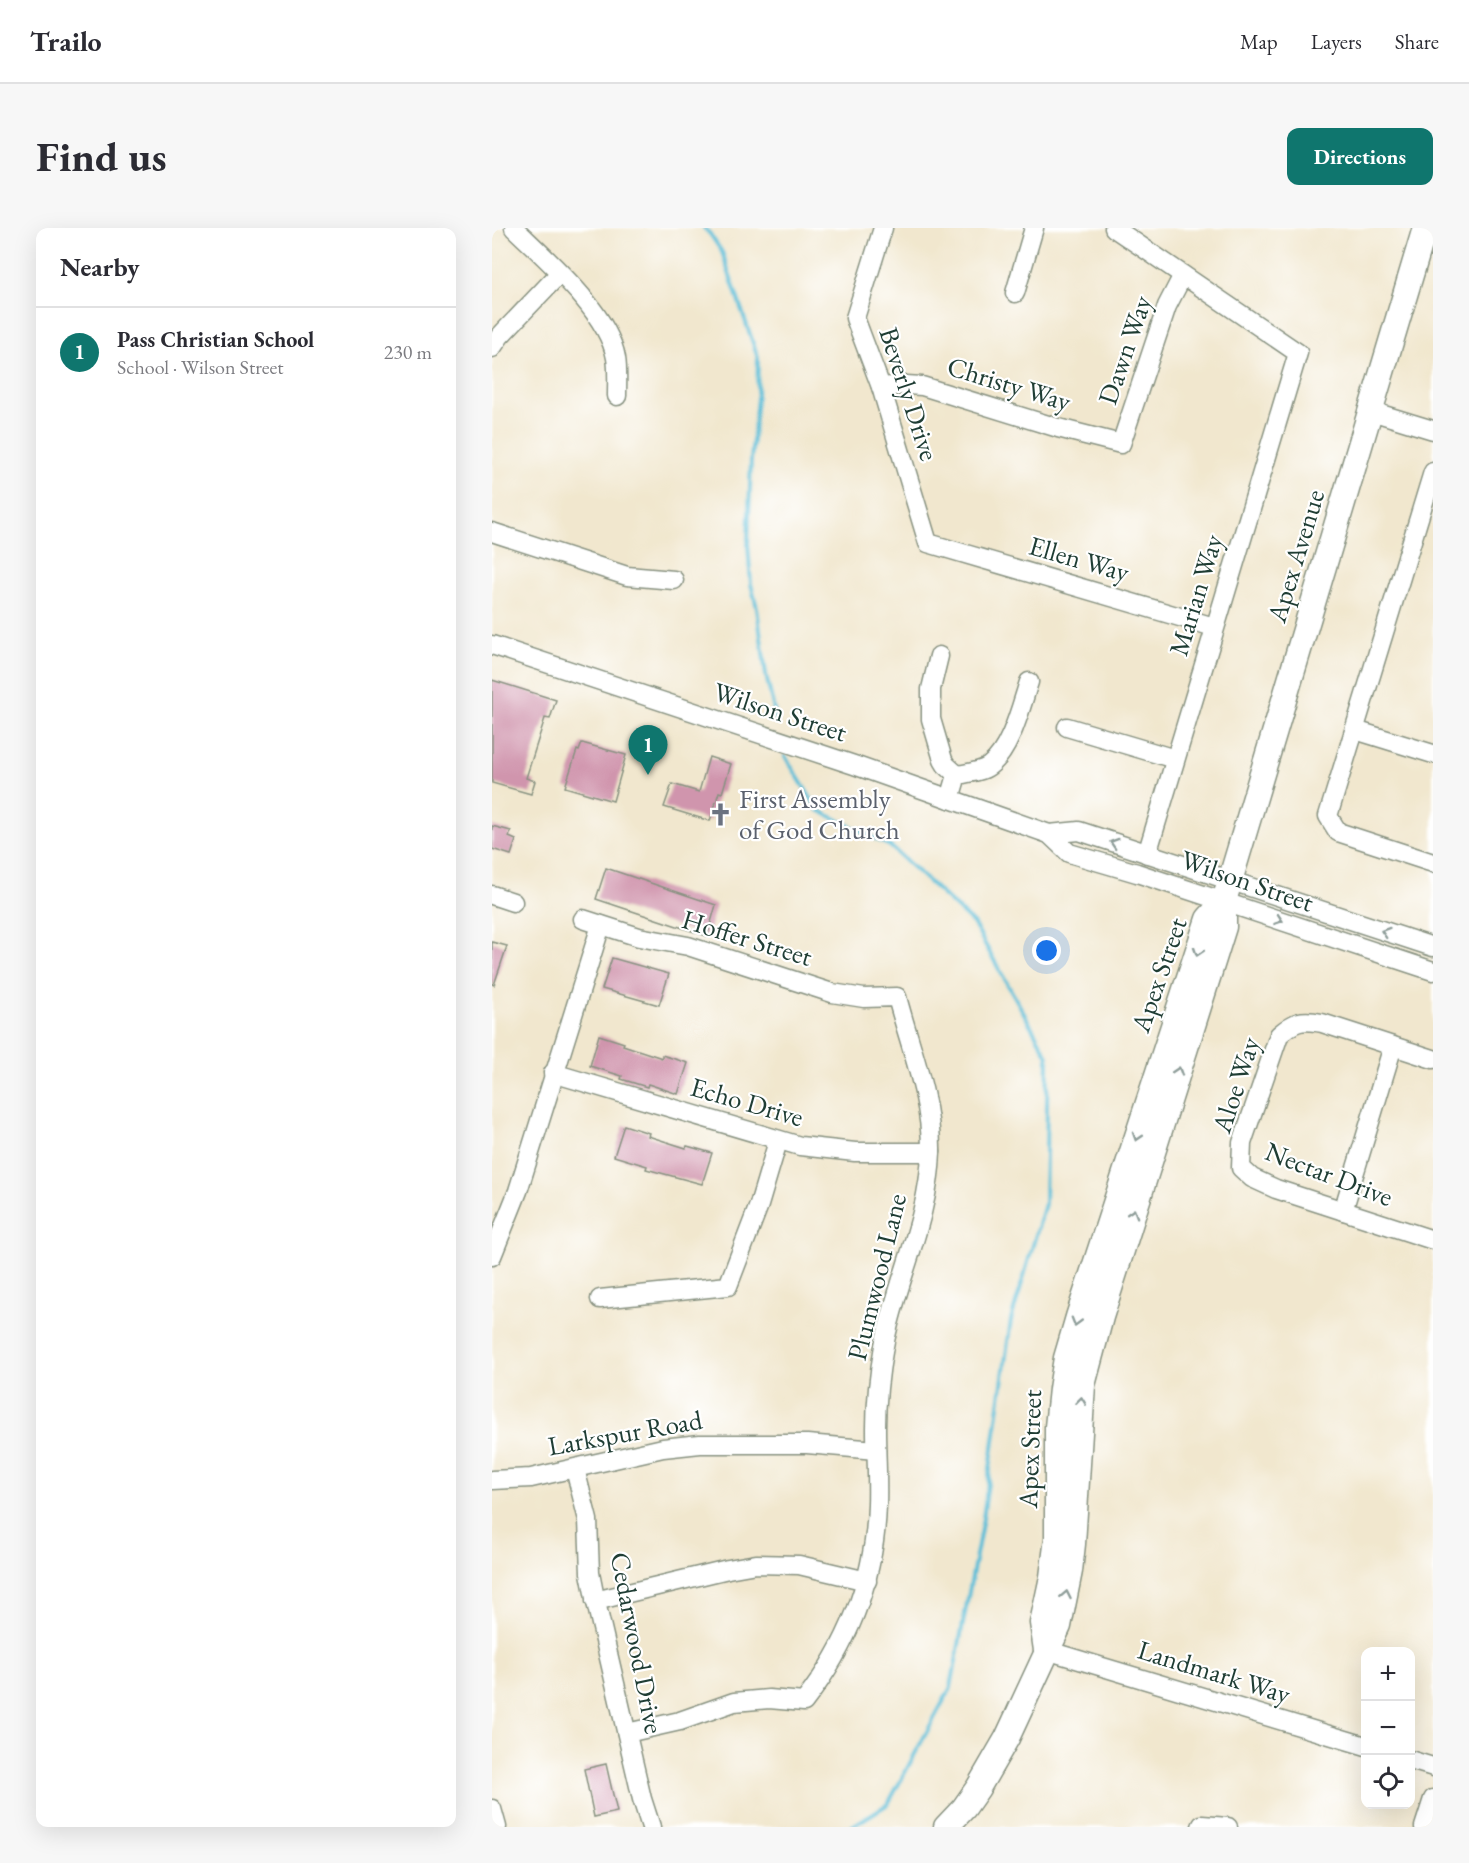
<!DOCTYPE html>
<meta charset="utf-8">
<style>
:root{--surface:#fff;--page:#f7f7f7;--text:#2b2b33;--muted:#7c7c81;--line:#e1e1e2;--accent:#0f766e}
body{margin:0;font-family:"EB Garamond",serif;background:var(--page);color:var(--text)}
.controls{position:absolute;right:18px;bottom:18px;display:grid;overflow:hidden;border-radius:12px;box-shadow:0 6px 24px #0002}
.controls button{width:54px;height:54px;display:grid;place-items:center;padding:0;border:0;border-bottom:2px solid var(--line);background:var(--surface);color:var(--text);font:30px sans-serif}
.you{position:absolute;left:555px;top:723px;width:21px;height:21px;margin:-15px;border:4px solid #fff;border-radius:50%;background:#1a73e8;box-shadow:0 0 0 9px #1a73e833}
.badge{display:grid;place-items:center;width:39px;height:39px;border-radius:50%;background:var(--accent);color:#fff;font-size:20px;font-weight:700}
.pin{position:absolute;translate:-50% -50px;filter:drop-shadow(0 2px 3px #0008)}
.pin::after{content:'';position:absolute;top:32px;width:21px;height:18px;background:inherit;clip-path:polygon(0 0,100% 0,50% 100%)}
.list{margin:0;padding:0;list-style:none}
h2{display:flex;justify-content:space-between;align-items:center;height:78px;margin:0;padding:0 24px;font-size:26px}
h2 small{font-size:20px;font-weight:400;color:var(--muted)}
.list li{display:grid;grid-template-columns:39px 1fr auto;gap:18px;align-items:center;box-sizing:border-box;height:90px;padding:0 24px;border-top:2px solid var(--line)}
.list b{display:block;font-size:22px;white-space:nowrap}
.list p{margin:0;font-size:20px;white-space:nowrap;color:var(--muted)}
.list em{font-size:20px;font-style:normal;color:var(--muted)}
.icon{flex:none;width:33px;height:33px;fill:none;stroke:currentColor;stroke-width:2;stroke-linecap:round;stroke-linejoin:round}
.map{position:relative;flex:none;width:941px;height:1599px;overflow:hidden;border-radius:12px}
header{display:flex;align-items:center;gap:36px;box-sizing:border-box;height:84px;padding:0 30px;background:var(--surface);border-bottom:2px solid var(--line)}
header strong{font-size:28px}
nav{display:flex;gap:33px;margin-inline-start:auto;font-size:21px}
.intro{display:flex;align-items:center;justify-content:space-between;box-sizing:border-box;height:144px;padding:0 36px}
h1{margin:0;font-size:42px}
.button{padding:15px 27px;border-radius:12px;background:var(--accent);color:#fff;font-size:21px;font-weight:700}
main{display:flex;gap:36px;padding:0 36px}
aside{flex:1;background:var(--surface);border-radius:12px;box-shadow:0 6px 24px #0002}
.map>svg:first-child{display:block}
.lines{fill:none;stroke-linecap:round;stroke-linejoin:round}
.stream{stroke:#59bdd7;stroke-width:4}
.building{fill:#d095ad}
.minor-casing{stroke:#889281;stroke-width:21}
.major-casing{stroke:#889281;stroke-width:27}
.minor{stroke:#fff;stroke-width:18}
.major{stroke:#fff;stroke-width:24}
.oneway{stroke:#8f9e9a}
.labels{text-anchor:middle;stroke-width:4.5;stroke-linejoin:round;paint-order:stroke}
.street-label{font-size:27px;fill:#1f3d34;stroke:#fff}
.worship-label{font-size:27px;fill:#5b616d;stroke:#fff;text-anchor:start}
</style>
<header>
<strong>Trailo</strong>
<nav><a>Map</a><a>Layers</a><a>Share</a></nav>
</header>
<div class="intro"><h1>Find us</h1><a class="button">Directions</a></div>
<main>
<aside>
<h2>Nearby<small></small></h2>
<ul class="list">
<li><span class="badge">1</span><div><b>Pass Christian School</b><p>School · Wilson Street</p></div><em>230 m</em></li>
</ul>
</aside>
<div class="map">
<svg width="941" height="1599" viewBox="0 0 941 1599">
<rect width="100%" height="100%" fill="#fff"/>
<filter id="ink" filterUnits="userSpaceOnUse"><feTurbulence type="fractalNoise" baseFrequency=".0167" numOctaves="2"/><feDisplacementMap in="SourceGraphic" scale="12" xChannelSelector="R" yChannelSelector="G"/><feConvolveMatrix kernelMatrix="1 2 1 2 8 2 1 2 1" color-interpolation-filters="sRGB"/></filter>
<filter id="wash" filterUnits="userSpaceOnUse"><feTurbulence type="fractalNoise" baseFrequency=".008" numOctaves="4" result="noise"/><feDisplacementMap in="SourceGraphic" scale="24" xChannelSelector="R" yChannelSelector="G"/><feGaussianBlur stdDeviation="1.35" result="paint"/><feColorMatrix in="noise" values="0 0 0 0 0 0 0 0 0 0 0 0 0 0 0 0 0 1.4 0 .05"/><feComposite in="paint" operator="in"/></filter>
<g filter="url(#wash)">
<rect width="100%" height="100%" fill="#f1e7ce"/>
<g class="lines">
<g class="stream">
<path d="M212,0L218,6L230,24L266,130L265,169L259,232L256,316L259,356L265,380L274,447L285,495"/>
<path d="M293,528L326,582L398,618L481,695L556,828L553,976L519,1092L491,1290L459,1459L396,1576L359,1599"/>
</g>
</g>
<g id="blocks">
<g class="building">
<path d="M0,452L64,472L58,491L53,490L34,550L43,553L39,566L0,555Z"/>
<path d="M90,515L134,527L121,573L73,559L85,522L87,523Z"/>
<path d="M217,529L239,536L230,565L227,564L218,593L172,579L180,556L207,564Z"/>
<path d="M0,598L19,603L17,609L24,612L19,627L0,621Z"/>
<path d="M114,640L224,677L215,708L104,671Z"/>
<path d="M0,714L15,718L2,757L0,756Z"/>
<path d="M120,730L177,746L167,777L110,761Z"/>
<path d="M107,807L132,815L131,817L170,830V827L196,835L186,866L156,856L155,859L129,851L130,848L98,838Z"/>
<path d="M132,897L157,905L156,908L194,920L195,918L220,925L210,956L154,941L155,938L122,928Z"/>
<path d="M114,1536L125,1584L102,1589L92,1541Z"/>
</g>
</g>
</g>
<g filter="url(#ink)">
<use href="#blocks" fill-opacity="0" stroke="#889281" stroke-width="1.5"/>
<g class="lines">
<defs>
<g id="minor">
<path d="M22,0C55,32 116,84 124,130C126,142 125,156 125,168"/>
<path d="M391,0L363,90L389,159L436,315L722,399"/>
<path d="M622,0L806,125L655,626"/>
<path d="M523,65L542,0"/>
<path d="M0,120L8,108L68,45"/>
<path d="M389,159L414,157L430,158L566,200L629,216L675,78L691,47"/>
<path d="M879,183L941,202"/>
<path d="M941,244L836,588L846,604L941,635"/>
<path d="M0,304L135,348L182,352"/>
<path d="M0,417L362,537L557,606L577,625L645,645L941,743"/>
<path d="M447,428L439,461V491L451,532L454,537L465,547"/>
<path d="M575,499L683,531"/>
<path d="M863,502L941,526"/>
<path d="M458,571L465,547C475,545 489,544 497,538C519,522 529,478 537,454"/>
<path d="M557,606L587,603L941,719"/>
<path d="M0,667L21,674"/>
<path d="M91,691L147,709L196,718L340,765L372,770L405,769C418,819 440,872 439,924C437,992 404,1053 392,1118C387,1145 384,1172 384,1200C384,1225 386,1251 385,1277C383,1350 357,1416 312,1474L277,1471L242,1474L188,1493L135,1505"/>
<path d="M941,831L830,795C809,791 803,793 787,807L750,915L749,940L760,950L784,961L941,1012"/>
<path d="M61,845L308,918L363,924H439"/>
<path d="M851,983L901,818"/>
<path d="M0,1028L26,963L109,697"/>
<path d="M108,1071L236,1058L267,977L286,913"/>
<path d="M83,1241L96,1292L98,1345L103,1370L150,1571L159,1599"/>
<path d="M0,1252L39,1250L171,1220L208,1216H315L384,1222"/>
<path d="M103,1373L236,1341L264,1336L307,1337L375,1353"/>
<path d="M554,1422L874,1518"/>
<path d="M918,1532L941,1539"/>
<path d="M0,1581L5,1599"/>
<path d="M709,1599L710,1597L736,1599"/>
<path d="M932,1599L941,1571"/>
</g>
<g id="major">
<path d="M554,1422L550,1395L560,1349L565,1310V1199L569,1161L574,1130L586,1089L716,691L732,673"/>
<path d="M454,1599L472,1580L486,1560L515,1510L567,1398L578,1343L581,1316L591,1157L609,1089L732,699V673L933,0"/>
</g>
</defs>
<use href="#minor" class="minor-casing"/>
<use href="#major" class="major-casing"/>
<use href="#minor" class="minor"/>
<use href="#major" class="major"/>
</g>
<defs><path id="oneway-chevron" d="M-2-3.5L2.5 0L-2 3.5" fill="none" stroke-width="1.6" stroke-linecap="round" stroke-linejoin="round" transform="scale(1.5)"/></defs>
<g class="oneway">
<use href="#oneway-chevron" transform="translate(622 615) rotate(-162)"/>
<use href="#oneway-chevron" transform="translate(787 692) rotate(19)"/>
<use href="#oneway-chevron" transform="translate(893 704) rotate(-162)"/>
<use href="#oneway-chevron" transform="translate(706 724) rotate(108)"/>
<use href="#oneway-chevron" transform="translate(686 843) rotate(-72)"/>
<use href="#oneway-chevron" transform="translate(645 909) rotate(108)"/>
<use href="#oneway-chevron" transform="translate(641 985) rotate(-73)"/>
<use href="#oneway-chevron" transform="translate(584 1094) rotate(106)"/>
<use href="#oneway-chevron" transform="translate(589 1173) rotate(-83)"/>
<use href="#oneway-chevron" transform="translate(574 1367) rotate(-79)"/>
</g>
</g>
<defs>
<symbol id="church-bare" viewBox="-9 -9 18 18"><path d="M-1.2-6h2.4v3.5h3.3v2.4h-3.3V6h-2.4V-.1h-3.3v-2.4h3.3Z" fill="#6b7280" stroke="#fff" stroke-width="2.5" paint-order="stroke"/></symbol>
</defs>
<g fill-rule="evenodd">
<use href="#church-bare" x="212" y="570" width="33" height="33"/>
</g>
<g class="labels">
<g class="street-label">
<text transform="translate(633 122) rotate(-71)" y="9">Dawn Way</text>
<text transform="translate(517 156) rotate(17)" y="9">Christy Way</text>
<text transform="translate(417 166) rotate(72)" y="9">Beverly Drive</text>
<text transform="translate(804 328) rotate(-73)" y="9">Apex Avenue</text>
<text transform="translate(587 331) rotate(16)" y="9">Ellen Way</text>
<text transform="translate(704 367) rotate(-73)" y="9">Marian Way</text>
<text transform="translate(288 484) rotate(18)" y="9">Wilson Street</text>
<text transform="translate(755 653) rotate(19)" y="9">Wilson Street</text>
<text transform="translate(255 710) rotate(17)" y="9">Hoffer Street</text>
<text transform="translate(667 747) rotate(-71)" y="9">Apex Street</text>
<text transform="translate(744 857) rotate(-72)" y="9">Aloe Way</text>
<text transform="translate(255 874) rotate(16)" y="9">Echo Drive</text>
<text transform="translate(837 946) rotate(21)" y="9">Nectar Drive</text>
<text transform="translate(385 1049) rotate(-76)" y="9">Plumwood Lane</text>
<text transform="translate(133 1205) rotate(-10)" y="9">Larkspur Road</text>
<text transform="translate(538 1221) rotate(-88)" y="9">Apex Street</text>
<text transform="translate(145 1415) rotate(79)" y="9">Cedarwood Drive</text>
<text transform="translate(722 1444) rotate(17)" y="9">Landmark Way</text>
</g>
<g class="worship-label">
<text x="247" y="580">First Assembly<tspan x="247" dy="31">of God Church</tspan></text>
</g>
</g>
</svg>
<div class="controls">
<button>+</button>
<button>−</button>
<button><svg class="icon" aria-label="locate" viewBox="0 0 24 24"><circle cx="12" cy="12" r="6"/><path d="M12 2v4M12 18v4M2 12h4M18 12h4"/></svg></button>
</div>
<div class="you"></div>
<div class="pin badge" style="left:156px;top:547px">1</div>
</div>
</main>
